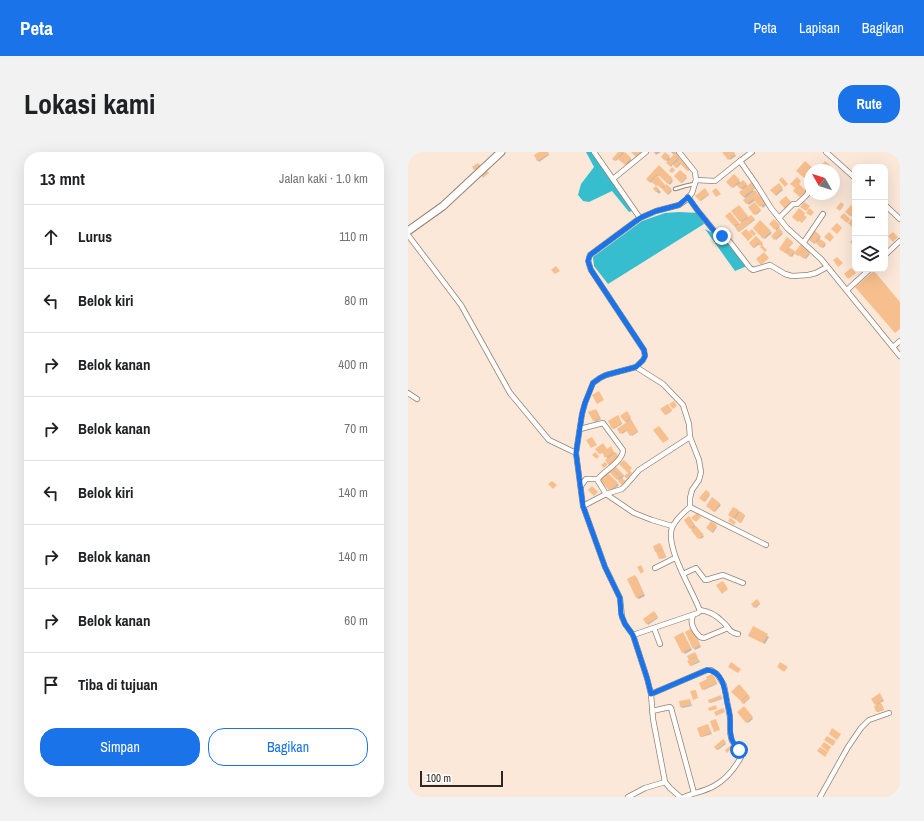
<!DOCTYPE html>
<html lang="id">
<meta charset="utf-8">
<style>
:root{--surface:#fff;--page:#f2f2f2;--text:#202124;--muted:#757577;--line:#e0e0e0;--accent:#1a73e8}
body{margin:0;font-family:"Archivo Narrow",sans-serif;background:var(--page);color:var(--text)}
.controls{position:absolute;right:12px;top:12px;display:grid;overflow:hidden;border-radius:8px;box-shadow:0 4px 16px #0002}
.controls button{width:36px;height:36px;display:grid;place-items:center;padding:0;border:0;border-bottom:1px solid var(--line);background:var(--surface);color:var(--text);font:20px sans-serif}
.compass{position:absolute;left:396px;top:12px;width:36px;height:36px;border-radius:50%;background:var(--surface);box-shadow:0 4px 16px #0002;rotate:309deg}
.scale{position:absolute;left:12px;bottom:10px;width:83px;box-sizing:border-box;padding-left:4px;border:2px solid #2e2722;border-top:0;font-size:11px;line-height:14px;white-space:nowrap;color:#2e2722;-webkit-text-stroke:3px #fff;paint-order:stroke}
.stop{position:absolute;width:12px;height:12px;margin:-9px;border:3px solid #1a73e8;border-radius:50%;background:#fff}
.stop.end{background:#1a73e8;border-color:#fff;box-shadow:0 1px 4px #0008}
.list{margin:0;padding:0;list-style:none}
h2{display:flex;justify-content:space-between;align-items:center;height:52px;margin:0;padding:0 16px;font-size:17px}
h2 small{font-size:13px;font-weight:400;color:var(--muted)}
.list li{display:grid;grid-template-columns:26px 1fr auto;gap:12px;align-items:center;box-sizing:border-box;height:64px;padding:0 16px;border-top:1px solid var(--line)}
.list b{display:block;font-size:15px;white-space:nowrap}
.list em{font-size:13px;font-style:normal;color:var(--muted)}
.actions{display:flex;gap:8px;padding:12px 16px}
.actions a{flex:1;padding:9px 0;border:1px solid var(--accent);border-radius:16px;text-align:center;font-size:14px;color:var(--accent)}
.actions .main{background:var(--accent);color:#fff}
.icon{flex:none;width:22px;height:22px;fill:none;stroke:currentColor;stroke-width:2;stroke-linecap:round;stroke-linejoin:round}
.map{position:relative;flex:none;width:492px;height:645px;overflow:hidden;border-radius:16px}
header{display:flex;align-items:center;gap:24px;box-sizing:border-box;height:56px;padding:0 20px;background:var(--accent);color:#fff}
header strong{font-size:19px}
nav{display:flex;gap:22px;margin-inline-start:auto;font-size:14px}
.intro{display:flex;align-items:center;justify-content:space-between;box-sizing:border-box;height:96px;padding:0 24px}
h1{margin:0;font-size:28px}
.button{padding:10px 18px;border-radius:16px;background:var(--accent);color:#fff;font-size:14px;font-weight:700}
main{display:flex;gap:24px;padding:0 24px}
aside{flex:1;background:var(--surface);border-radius:16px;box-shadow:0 4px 16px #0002}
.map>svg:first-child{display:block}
.water{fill:#36bdce}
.shadow{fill:#0003}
.building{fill:#f7bf8e}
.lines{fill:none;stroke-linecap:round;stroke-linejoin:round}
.lane-casing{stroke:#948375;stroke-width:4.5}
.street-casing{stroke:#948375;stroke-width:6}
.secondary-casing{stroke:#948375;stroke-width:9}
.lane{stroke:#fff;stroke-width:2.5}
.street{stroke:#fff;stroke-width:4.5}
.secondary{stroke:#fff;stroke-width:7}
.route{stroke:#1a73e8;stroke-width:5}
</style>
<header>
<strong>Peta</strong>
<nav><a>Peta</a><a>Lapisan</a><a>Bagikan</a></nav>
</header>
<div class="intro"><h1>Lokasi kami</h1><a class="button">Rute</a></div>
<main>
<aside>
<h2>13 mnt<small>Jalan kaki · 1.0 km</small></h2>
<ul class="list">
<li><svg class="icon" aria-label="ahead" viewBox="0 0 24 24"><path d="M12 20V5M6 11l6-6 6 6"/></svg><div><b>Lurus</b></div><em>110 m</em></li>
<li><svg class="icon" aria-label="left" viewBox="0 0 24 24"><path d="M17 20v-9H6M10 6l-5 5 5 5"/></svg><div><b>Belok kiri</b></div><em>80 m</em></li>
<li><svg class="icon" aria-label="right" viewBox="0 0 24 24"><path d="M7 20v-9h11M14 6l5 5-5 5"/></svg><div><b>Belok kanan</b></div><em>400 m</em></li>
<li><svg class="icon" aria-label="right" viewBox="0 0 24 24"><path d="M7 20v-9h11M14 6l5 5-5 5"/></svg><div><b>Belok kanan</b></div><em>70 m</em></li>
<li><svg class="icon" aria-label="left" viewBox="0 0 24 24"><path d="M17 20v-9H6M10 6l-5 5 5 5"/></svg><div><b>Belok kiri</b></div><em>140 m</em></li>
<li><svg class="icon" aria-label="right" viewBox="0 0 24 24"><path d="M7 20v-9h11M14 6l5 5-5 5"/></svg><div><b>Belok kanan</b></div><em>140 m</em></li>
<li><svg class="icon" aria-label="right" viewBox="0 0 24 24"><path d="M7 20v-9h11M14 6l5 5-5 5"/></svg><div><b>Belok kanan</b></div><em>60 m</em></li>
<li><svg class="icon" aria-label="arrive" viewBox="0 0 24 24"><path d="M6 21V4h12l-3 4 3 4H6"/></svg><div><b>Tiba di tujuan</b></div></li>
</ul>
<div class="actions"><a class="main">Simpan</a><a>Bagikan</a></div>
</aside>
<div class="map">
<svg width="492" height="645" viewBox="0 0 492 645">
<rect width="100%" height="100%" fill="#fbe8d8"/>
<g class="water">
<path d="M178,0H183L224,59L221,60L204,39L181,50L175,49L170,43L173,32L186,15Z"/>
<path d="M271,60L291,61L296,72L200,132L186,114L185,105L234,69L257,61Z"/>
<path d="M297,77L321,89L339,114L327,119Z"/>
</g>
<g class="shadow">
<path d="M133,0H139L141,3L131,10L127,4Z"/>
<path d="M212,0H215L224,8L219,13L211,6L208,9L205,7Z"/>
<path d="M246,0H253L248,3Z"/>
<path d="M263,0H267L272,5L271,6L282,18L281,19L273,12L269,16L265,12L263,15L259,11L260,10L255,5L257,2L263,7L266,3Z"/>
<path d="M315,0H325L328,4L322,8Z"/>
<path d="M251,15L265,29L262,33L252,22L249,25L258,35L259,34L264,39L260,43L251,33L250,34L245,29L243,31L239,27Z"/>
<path d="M272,19L279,26L274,31L267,24Z"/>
<path d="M326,24L333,31L335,29L340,34L344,31L348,36L345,38L358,53L355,56L348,48L341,53L336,48L338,47L332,41L335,38L329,33L325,36L320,30Z"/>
<path d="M371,32L375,38L368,44L364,38Z"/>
<path d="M248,35L253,40L251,42L246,37Z"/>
<path d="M297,38L301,43L293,49L289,44Z"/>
<path d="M347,51L353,59L348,63L342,55Z"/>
<path d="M332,56L341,66L343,64L347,68L331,80L319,64L322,61L332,73L334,71L325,59Z"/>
<path d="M447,58V67L438,60Z"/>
<path d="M366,69L372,75L370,77L375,82L368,88L364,84L369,79L363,72Z"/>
<path d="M352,70L364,81L357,87L346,76Z"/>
<path d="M406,79L413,85L411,87L418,93L415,96L408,90L407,92L400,86Z"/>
<path d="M348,85L355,93L354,94L352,92L346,96L342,91Z"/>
<path d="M380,87L385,91L381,96L387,101L384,105L372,97Z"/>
<path d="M396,96L402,102L398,107L392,102L391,104L388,101Z"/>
<path d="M259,253L264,259L258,263L254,257Z"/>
<path d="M189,259L193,267L187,270L182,261Z"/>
<path d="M218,260L223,267L222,268L230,280L224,284L220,278L214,282L210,277L219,271L217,269Z"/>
<path d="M211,266L214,272L206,277L205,276Z"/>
<path d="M188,297L199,298L204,297L211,307L202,313L199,308L200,307L195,300L192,302Z"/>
<path d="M207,315L216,324L214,327L217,330L215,332L202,320Z"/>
<path d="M200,322L211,333L204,340L193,329Z"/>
<path d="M298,339L302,343L297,350L293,346Z"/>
<path d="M304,347L313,353L307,360L299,354Z"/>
<path d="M326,356L337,364L333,371L321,363Z"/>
<path d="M281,366L296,385L292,387L283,376Z"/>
<path d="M303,370L309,375L305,381L300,377Z"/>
<path d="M253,393L258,405L253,407L248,399Z"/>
<path d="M227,424L229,426L237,444L231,447L229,446L220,427Z"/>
<path d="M349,448L352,452L348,456L344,452Z"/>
<path d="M247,461L250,466L240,473L236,467Z"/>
<path d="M345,476L361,485L357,492L343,485Z"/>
<path d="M286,479L293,495L287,498L286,496Z"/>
<path d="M275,481L284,498L277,502L275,500Z"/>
<path d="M288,502L289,505L292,510L283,514L280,504Z"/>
<path d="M306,526L309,532L296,538L295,537Z"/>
<path d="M331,534L341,544V545L342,546L336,552L325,540Z"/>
<path d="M473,544L476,549L472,551L474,553L476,558L470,560H469V554L468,552Z"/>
<path d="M313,545L314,547L303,551L302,550Z"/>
<path d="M282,548L284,554L274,556L273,555Z"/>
<path d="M336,556L345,567L340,571L330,560Z"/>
<path d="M300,573L304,582L294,585L293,584Z"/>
<path d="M315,588L318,592L310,598L307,595Z"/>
</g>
<g class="building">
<path d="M131,0H140L141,2L129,9L126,3Z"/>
<path d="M210,0H215L207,9L204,7Z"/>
<path d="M217,0L223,6L217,13L210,7Z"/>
<path d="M223,0H234L228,5Z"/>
<path d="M257,0L262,4L257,9L253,5Z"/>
<path d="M268,0L272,4L262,14L258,11Z"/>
<path d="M314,0H326L327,2L320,8Z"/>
<path d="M272,6L282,16L279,19L272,11L268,16L265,13Z"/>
<path d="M397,9L407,18H402V26L400,29L388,19Z"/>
<path d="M417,9L424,15L421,18H413L411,16Z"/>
<path d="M70,11L74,15L68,20L64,15Z"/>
<path d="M251,13L265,27L260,32L249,22L241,30L238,27Z"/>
<path d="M264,15L267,18L264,21L261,19Z"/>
<path d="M272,18L279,24L273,31L266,24Z"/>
<path d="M79,19L81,21L75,26L73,23Z"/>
<path d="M326,22L332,28L324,36L318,30Z"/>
<path d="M249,23L257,33L253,36L249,33L248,34L243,29Z"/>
<path d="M374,25L380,32L377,35L371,28Z"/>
<path d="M389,25L393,29L391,32L399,40L393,46L385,39L387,36L382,32Z"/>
<path d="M335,28L339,32L332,37L329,33Z"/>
<path d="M344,30L348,35L335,45L331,40Z"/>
<path d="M371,31L375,36L367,43L362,38Z"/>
<path d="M258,32L264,37L259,42L254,37Z"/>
<path d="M248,34L251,37L248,40L245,37Z"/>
<path d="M297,36L301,42L292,49L287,44Z"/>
<path d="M308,36L313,42L308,45L304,39Z"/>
<path d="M347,38L357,51L352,55L345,47L338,52L335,48Z"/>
<path d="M378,44L384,51L377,57L371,50Z"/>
<path d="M347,50L353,58L346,63L340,55Z"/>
<path d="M396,50L402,54L398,59L392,55Z"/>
<path d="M433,50L436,53L432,59L428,56Z"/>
<path d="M331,53L340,64L332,70L323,59Z"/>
<path d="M443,53L447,56V59L442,64L437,60Z"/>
<path d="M391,56L397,61L396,63L399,65L394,71L391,69L390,70L384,65Z"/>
<path d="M401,56L406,60L403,64L398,61Z"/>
<path d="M322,60L331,71L326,74L317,64Z"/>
<path d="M436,61L442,67L439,71L432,65Z"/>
<path d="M343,63L347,67L330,80L327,75Z"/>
<path d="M366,67L372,73L367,78L361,72Z"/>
<path d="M443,67L447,70L444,75L440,71Z"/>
<path d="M352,68L363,79L355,87L345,76Z"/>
<path d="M429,71L434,76L429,82L423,77Z"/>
<path d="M371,76L375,80L366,88L363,84Z"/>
<path d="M338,77L345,84L340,89L333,81Z"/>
<path d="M344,77L348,82L346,84L341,80Z"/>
<path d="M406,78L412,83L406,92L399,86Z"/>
<path d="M421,80L426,85L422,90L416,85Z"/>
<path d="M485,80L490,85L485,90L480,84Z"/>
<path d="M348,84L355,91L352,94L350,91L345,96L341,91Z"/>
<path d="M379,85L385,90L377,101L371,97Z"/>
<path d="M447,85V94L442,90Z"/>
<path d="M412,87L418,91L413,96L408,91Z"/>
<path d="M393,92L397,95L390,104L386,101Z"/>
<path d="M354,93L359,98L357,100L352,95Z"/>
<path d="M382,96L387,99L382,105L378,101Z"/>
<path d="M397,96L402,100L396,107L391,103Z"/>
<path d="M356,100L361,106L353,113L348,107Z"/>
<path d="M429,105L435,111L430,115L425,108Z"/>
<path d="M148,114L152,119L147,122L143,118Z"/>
<path d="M443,116L448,121L440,127L436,122Z"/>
<path d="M466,119L492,150V177L487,181L447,135Z"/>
<path d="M191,239L196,248L189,252L184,243Z"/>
<path d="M266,249L269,254L265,257L261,252Z"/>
<path d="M260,252L264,258L257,263L252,257Z"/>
<path d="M188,257L192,266L185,269L180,260Z"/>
<path d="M219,259L223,265L217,270L212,264Z"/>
<path d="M210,263L214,271L204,277L200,269Z"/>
<path d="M223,267L230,279L222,284L218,278L212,282L209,277Z"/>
<path d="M251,274L261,287L255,291L245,278Z"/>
<path d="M184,285L189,293L183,296L178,288Z"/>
<path d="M195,291L199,297L203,294L206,300L197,306L194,300L191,302L187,297Z"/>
<path d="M187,300L191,304L189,307L184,303Z"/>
<path d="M208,300L211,306L201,313L197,308Z"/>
<path d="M216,308L224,316L222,318L224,321L219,327L216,324L220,321L211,312Z"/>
<path d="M197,310L200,312L196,316L193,313Z"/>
<path d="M207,314L216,323L213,325L204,316Z"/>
<path d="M204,317L212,325L209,328L201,320Z"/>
<path d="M200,321L210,331L202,339L192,329Z"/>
<path d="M213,326L218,329L214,333L210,329Z"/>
<path d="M144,329L149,333L145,337L140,332Z"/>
<path d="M184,334L190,340L186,344L180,338Z"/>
<path d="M298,338L302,341L296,350L291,346Z"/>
<path d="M304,345L312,351L306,360L298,354Z"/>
<path d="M325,355L331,358L325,367L320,363Z"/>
<path d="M332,359L337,363L332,371L327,367Z"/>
<path d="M289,361L293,365L288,370L283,366Z"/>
<path d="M281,364L287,373L282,377L276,368Z"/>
<path d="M322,366L328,370L326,373L320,369Z"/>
<path d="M303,369L309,373L304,380L298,376Z"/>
<path d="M288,374L296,383L290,387L283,378Z"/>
<path d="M252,391L255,396L247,400L245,394Z"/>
<path d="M255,397L258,404L251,407L248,400Z"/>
<path d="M233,413L236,419L233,422L229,415Z"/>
<path d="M227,423L236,442L228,446L219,427Z"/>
<path d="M315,429L320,437L314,442L308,433Z"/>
<path d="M349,447L352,451L346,456L343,452Z"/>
<path d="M246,459L250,465L238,472L235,467Z"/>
<path d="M345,474L360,482L355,491L340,484Z"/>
<path d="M284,476L292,493L285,497L277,480Z"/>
<path d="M275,480L283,496L274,501L266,485Z"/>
<path d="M287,500L289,504L281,508L279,504Z"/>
<path d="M289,505L291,509L282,514L279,509Z"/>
<path d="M323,510L333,517L330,521L320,515Z"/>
<path d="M372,510L380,515L376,520L369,515Z"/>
<path d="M304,522L305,524H306L309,531L294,538L291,531L299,527L298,525Z"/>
<path d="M331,532L340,542L333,549L323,540Z"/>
<path d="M288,538L290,546L285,548L282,539Z"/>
<path d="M472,541L475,548L467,553L463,547Z"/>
<path d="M313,543L314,546L301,551L300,548Z"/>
<path d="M340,543L342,545L335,552L333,550Z"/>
<path d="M282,547L283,553L272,555L271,549Z"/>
<path d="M473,551L476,557L468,560L466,554Z"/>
<path d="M308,553L309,557L301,559L300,556Z"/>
<path d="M336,554L345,565L338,571L329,560Z"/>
<path d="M315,556L317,560L308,564L306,560Z"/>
<path d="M308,567L312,578L306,580L302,569Z"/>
<path d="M300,572L303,581L292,585L289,576Z"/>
<path d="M424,576L433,582L429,588L421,582Z"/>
<path d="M419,584L428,589L425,594L416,588Z"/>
<path d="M315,587L318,590L309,598L306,595Z"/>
<path d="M416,590L423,595L420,600L413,594Z"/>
<path d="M323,593L325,595L319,601L317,598Z"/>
<path d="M412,595L420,600L417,605L409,599Z"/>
</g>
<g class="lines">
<defs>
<path id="lane" d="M267,37L277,34L286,32"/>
<g id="street">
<path d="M186,0L232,66"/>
<path d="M271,0L287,20L288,28L307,29L332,9L348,32L363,56L379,76L413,107L492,204"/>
<path d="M418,0L447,26"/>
<path d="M332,9L344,0"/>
<path d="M205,27L238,0"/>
<path d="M280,45L290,59L307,80L322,90L342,116L345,118L362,113L377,122L384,124L400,123L408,121L419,115"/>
<path d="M477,53L492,67"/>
<path d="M371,66L385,52H389C399,43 402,43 401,29"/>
<path d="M0,83L53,153L102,241L141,288L168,301"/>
<path d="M396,90L415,62"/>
<path d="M477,103L492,89"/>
<path d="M439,138L462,117"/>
<path d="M485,195L492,189"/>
<path d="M0,241L9,247"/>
<path d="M172,277L195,271L215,298C215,309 196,319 190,327V329L198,342L226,361L244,368L264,374"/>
<path d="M173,334L178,327H190"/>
<path d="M175,354L198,342L214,337L218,333L231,318L282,285"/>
<path d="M282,355L358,393"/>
<path d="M247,416L267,406"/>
<path d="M275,422L288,416L297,428H298L315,423L335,431"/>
<path d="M292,458C300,459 309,464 315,470C321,475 320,480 330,482"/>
<path d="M285,463C281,472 286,479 292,485L296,486L320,476"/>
<path d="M246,476L252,492"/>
<path d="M225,483L290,461L292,459C285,439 257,396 264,376C267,368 276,360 282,355V346L284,338L291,328L293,320L291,308L282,285L281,272L275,253L255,232L228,215"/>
<path d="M243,542L299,518H303L309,522L316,533L322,565V580L323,585L324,589L331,598L333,605C327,616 317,628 306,634C297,639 286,641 276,645"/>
<path d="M244,559L262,555L263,556L286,641"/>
<path d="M220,645L237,636L257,630"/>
<path d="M272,645L262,636L257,630L245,567L243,542L239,526L225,483L217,472L214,465L212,446L197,415L175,354L168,301L174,262L177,251L185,231L192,226L198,223L228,215L235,208L237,204L236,198L230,189L183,118C181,112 179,109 182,103L232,66L248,59L271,53L278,48L284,41L288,28"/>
<path d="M412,645L440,595L453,576L461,568L481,561"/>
</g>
<path id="secondary" d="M0,79L35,54L93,0"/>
</defs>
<use href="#lane" class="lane-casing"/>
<use href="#street" class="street-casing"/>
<use href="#secondary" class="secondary-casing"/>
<use href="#lane" class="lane"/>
<use href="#street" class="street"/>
<use href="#secondary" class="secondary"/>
</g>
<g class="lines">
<path class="route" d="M314,84L307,80L290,59L280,45L271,53L248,59L232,66L182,103L180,109L183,118L236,198L237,204L235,208L228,215L198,223L192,226L185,231L177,251L174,262L168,301L175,354L197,415L212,446L213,462L217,472L225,483L239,526L243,542L299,518C315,519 317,538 319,550C320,555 322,561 322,566C323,573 321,580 324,588C325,591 329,595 331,598"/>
</g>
</svg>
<div class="controls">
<button>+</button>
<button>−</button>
<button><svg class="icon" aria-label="layers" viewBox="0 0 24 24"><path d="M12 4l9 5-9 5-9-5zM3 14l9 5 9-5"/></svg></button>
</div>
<svg class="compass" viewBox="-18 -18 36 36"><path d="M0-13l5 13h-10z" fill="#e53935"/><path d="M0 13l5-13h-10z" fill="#757577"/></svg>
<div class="scale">100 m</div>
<div class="stop" style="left:331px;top:598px"></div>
<div class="stop end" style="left:314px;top:84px"></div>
</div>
</main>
